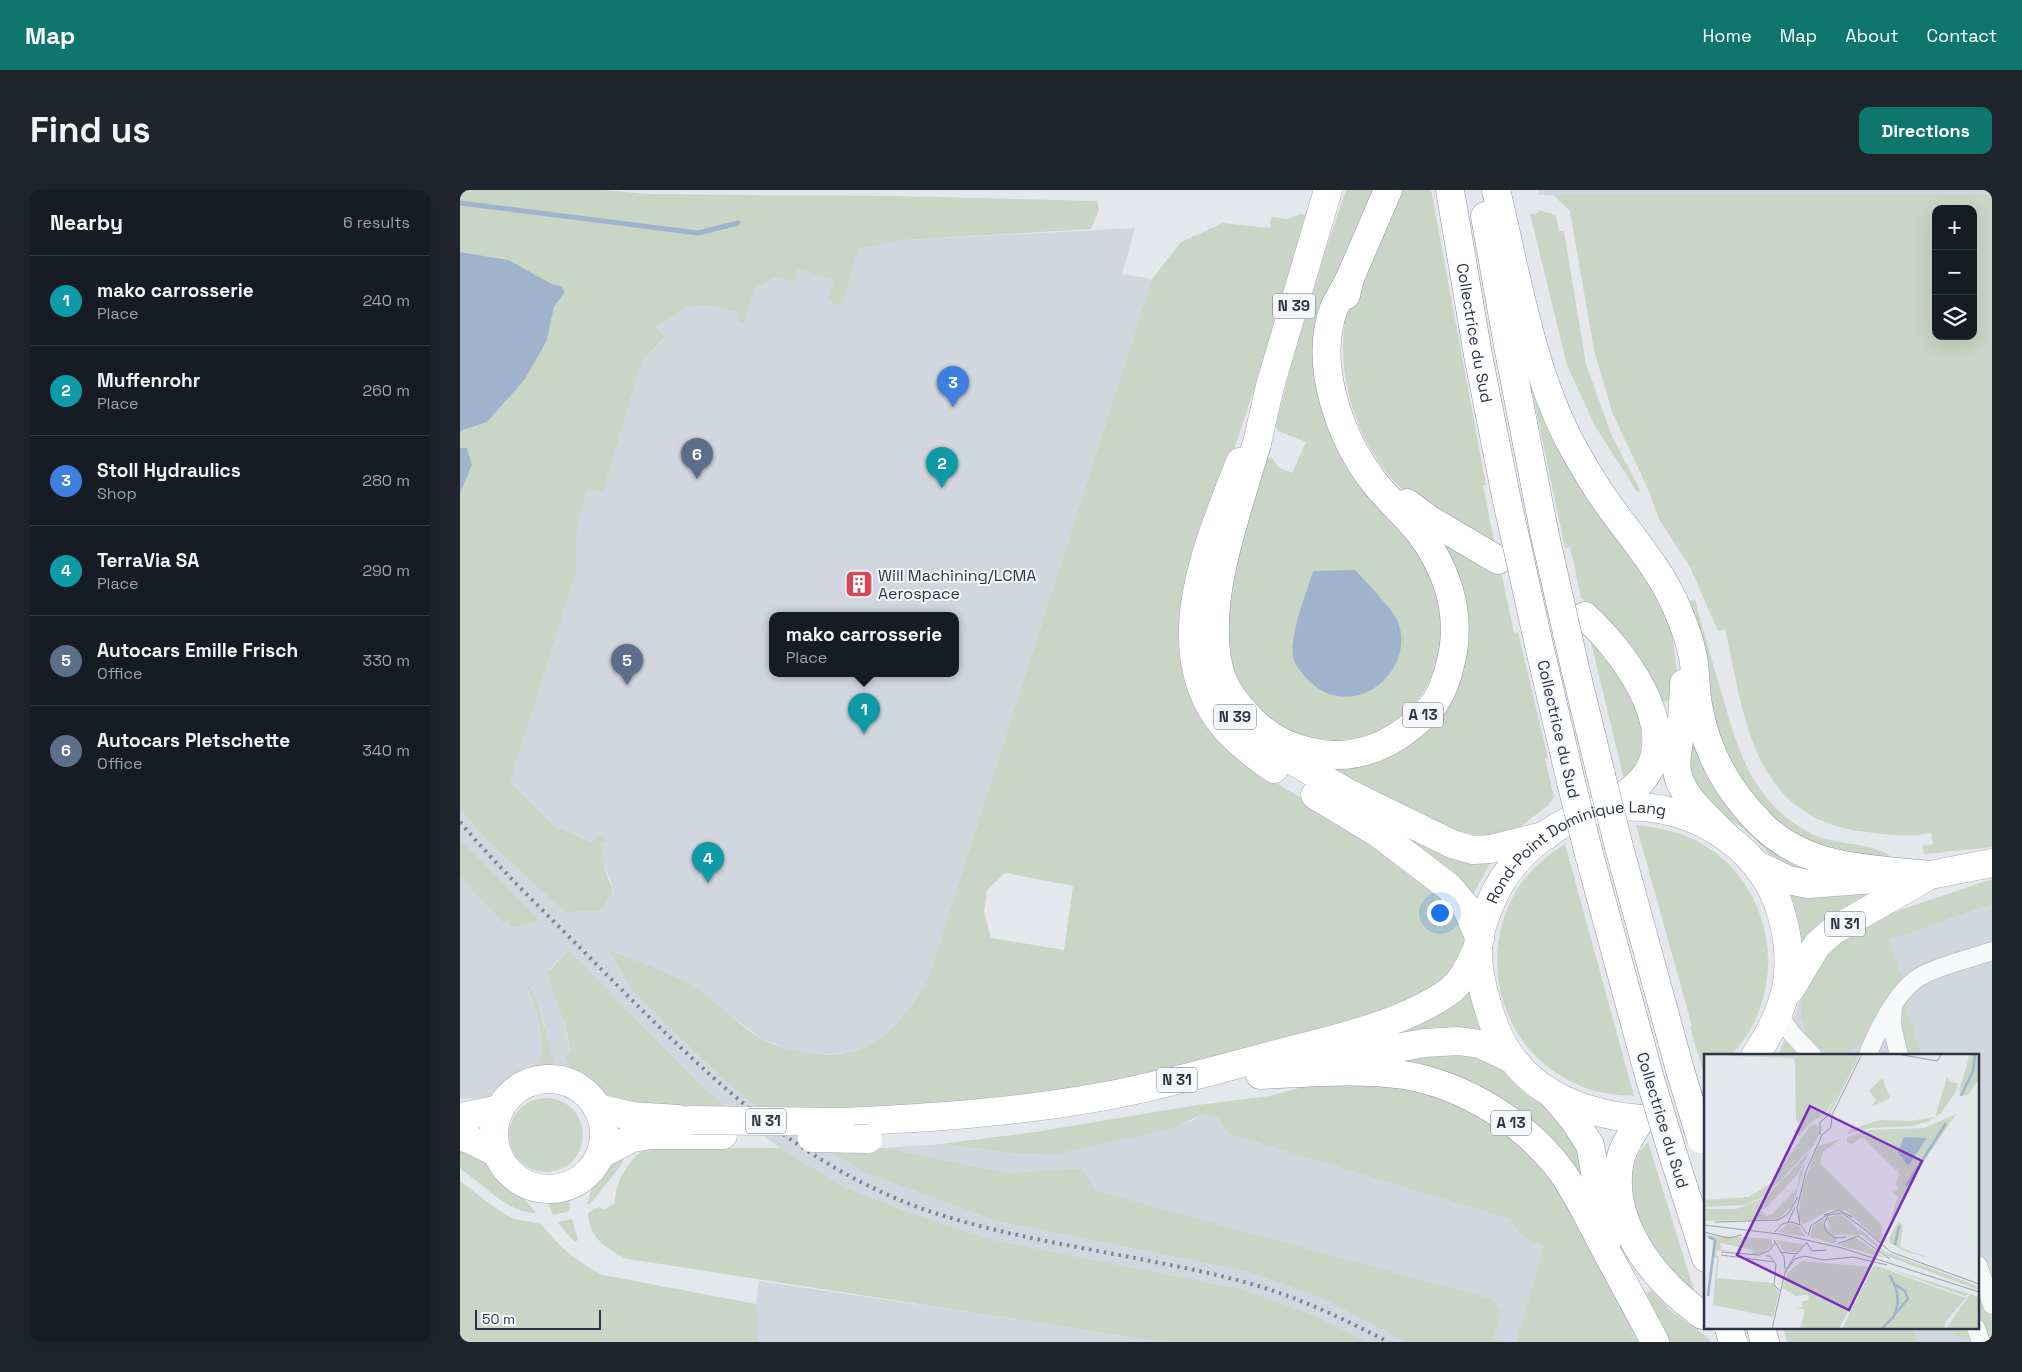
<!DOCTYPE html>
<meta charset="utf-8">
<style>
:root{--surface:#171b24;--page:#20242c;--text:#f1f3f6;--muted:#9ea1a6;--line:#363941;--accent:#0f766e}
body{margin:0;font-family:"Space Grotesk",sans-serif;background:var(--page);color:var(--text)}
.controls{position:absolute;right:15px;top:15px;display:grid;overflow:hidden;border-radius:10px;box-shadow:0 5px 20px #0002}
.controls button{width:45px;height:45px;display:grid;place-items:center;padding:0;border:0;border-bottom:1px solid var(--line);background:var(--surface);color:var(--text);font:25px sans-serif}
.scale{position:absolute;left:15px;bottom:12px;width:126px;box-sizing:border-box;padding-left:5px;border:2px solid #2b3445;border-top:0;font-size:14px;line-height:18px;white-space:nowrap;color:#2b3445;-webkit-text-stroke:4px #f4f6f9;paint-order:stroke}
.you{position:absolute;left:979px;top:722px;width:18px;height:18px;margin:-12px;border:4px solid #fff;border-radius:50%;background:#1a73e8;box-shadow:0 0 0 8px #1a73e833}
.badge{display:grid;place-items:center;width:32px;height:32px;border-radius:50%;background:var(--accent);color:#fff;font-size:16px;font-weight:700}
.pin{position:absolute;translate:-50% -41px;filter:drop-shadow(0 1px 2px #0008)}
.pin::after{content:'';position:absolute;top:26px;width:18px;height:15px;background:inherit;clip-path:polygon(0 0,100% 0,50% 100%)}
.popup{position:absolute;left:309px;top:422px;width:190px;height:65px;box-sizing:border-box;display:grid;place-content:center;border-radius:10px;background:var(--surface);filter:drop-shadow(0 1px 4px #0005);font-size:16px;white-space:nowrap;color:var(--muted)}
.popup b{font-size:19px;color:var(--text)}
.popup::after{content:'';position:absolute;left:50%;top:100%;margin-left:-10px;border:10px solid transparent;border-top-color:var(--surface)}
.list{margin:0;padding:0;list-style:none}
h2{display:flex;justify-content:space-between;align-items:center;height:65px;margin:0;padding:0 20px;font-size:21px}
h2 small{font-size:16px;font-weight:400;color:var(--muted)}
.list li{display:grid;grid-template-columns:32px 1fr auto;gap:15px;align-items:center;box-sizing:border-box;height:90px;padding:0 20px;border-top:1px solid var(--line)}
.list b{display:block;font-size:19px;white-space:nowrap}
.list p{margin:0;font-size:16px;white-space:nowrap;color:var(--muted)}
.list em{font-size:16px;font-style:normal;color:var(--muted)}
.icon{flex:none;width:28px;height:28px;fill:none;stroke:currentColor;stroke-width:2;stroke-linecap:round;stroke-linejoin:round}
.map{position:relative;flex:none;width:1532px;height:1152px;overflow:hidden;border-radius:10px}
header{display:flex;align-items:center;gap:30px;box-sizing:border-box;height:70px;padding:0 25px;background:var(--accent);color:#fff}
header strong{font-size:24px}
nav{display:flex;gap:28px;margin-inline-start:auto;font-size:18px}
.intro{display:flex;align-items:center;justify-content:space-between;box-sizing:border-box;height:120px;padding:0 30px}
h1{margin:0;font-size:35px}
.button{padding:12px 22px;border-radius:10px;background:var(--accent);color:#fff;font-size:18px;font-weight:700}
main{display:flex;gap:30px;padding:0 30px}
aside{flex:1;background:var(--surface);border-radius:10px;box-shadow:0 5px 20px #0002}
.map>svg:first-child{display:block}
.built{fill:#d2d6de;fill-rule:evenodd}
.green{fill:#c9d6c5;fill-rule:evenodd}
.water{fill:#9fb4cc}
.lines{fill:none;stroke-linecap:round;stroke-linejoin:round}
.stream{stroke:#9fb4cc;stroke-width:5}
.primary-tunnel{stroke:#bfc3cb;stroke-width:28;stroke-dasharray:28 14;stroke-linecap:butt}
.minor-casing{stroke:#a9aeb7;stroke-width:19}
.primary-casing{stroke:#a3abb8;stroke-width:29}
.motorway-casing{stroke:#8b94a3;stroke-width:29}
.minor{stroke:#f7f8fa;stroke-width:18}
.primary{stroke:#fff;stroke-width:28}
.motorway{stroke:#fff;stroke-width:28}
.rail{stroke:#7d8696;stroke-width:4;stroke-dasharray:2.5 5;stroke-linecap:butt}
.primary-bridge-casing{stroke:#a3abb8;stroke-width:29;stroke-linecap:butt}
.motorway-bridge-casing{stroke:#8b94a3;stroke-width:29;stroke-linecap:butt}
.primary-bridge{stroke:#fff;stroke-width:28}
.motorway-bridge{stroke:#fff;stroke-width:28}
.labels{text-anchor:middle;stroke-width:4;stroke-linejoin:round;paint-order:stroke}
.shield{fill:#f4f6f9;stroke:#676e7b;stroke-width:1}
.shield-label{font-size:15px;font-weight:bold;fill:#2b3445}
.street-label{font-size:16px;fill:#2b3445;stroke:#f4f6f9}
.poi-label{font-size:16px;fill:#2b3445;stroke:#f4f6f9;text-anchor:start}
.inset-river{fill:none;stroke:#9fb4cc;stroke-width:2.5}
.inset-road{fill:none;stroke:#9a9fa9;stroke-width:1}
.view{fill:#7b2cbf;fill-opacity:0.15;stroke:#7b2cbf;stroke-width:2.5}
.inset-edge{fill:none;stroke:#2b3445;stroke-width:2.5}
</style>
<header>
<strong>Map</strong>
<nav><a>Home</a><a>Map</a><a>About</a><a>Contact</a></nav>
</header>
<div class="intro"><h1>Find us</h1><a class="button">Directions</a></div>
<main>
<aside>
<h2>Nearby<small>6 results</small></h2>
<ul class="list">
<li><span class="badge" style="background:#0f9aa8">1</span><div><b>mako carrosserie</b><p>Place</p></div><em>240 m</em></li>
<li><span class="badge" style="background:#0f9aa8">2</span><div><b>Muffenrohr</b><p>Place</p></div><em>260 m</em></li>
<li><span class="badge" style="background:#3f7fe0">3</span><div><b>Stoll Hydraulics</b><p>Shop</p></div><em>280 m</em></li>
<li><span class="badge" style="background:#0f9aa8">4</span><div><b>TerraVia SA</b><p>Place</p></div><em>290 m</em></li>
<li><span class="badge" style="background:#5c6f8a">5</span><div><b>Autocars Emille Frisch</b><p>Office</p></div><em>330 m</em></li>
<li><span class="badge" style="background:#5c6f8a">6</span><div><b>Autocars Pletschette</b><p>Office</p></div><em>340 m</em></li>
</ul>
</aside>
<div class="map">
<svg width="1532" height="1152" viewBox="0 0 1532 1152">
<rect width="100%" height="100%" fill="#e4e7ec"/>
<g class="built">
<rect x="1079" y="0" width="453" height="5"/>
<path d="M675,38L662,84L692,89L468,789L455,813L431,841L412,855L387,863L360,865L331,861L302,849L226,793L149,759L362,958L406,983L536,1031L785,1081L859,1107L946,1152H908L851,1124L780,1099L529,1049L443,1020L384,997L320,958L272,922L241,895L109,761L105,763L90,779L111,862L105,866L115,886L97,880L90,861L84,833L69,796L67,798L81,834L83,861L77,880L54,887L29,909L0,908V687L43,733L47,731L53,738L79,731L0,649V619L26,650L105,722L138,721L148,711L153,701L152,693L144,676L141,646L133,652L94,636L50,592L116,383L117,336L128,298L143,302L182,171L205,148L196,137L224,117L254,116L280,123L277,132L294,99L316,87L338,79L374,90L398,59L444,50ZM313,425H495V483H313Z"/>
<path d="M1532,714V1152H1457L1452,1138H1494L1497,1147L1509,1144L1518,1138V866H1318L1341,808L1342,835L1356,857L1370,864H1386L1398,856L1438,795L1440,783L1428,750Z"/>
<path d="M741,925L758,928L769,944L1050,1029L1062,1047L1084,1056L1056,1152H1044L1033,1149L1041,1122L636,1001L622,978L547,983L424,958L479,954L557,964L592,965L732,931Z"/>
<path d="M299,1091L515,1123L703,1152H298L295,1122Z"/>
</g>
<g class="green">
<path d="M0,0H142L189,4L435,6L637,11L639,20L631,39L444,50L398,59L382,115L368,111L374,90L338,79L335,91L316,87L294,99L284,133L277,132L280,123L254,116L225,117L196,137L205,147L182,171L143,302L128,299L117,336L116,383L50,592L94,636L132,652L141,646L145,652L141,654C145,661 143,666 144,674C147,699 164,694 139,721L105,722L26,650L0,619V304L12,275L7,258H0V241L27,232L87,150L94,117L105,102L102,97L90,93L49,70L0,62Z"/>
<path d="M886,0H918L858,156C877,197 895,238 914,279C923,299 931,321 941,340C948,352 959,362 966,374C972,385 978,405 980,418C989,481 951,545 885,551C877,552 868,554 860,553C817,546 775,503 768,460C759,402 791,324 808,268L813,269L818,277L832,283L846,252L818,241L816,236L841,133Z"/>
<path d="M934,0H971L1026,295H1023L1036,361C1009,343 975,326 950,306C899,264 874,188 886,124C889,111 896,97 901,85C912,57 923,28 934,0Z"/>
<path d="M1093,5H1532V657L1464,664L1463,656L1473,654L1471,643C1446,648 1424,644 1399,641C1291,624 1285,527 1265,439L1258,441L1230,377L1199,329L1188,299L1152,222L1134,160L1110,21ZM1476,19H1513V146H1476Z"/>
<path d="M1079,20L1096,25L1099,41H1104L1126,174L1151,244L1180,300L1178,303L1135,236L1107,175L1070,24L1079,23Z"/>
<path d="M841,24L845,25L819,124L730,392L780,568L821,596L921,655L959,683L1004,735L1005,750L1001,766L981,794L918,823L705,886L552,912L304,922L258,884L173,801L148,759C173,770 200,779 225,792C253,806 274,833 302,849C316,857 333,861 349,863C409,873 441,837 468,789L692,89L721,52L763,33L810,38L811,27L827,29ZM545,683L613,696L604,760L531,748L524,722L527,700Z"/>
<path d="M1078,194L1202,413C1216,449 1217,474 1217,511L1211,509L1200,513L1190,488L1174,459L1154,435L1121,408L1110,357L1105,358L1071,196Z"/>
<path d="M979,347L1041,381L1054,443L1058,442L1088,568L1085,569L1094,607L1087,616L1059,638L1031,646L1014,645L998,642L869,578L985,513Z"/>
<path d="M1235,410C1243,440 1252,471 1261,501C1278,561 1292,613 1352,644C1375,656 1420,652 1434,670L1391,666L1336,650L1293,613L1253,538L1238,442L1229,411Z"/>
<path d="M1128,440C1141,460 1159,480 1170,502C1183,529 1188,570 1165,593Z"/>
<path d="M1232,524L1247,567L1360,677L1347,685L1316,672L1298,652L1280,636L1254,619L1234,597L1226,561Z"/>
<path d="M1176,635C1205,638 1233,645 1257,664C1319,713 1326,809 1270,866H1246L1245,887L1230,837L1232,836Z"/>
<path d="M934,639L1033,667L1014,703H1010Z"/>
<path d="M0,649L80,731L53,738L47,731L43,733L0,687Z"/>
<path d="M1105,654L1174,906C1159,905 1144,904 1129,899C1046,872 1013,775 1056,701C1068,681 1086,667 1105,654Z"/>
<path d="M1532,689V714L1429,750L1440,783H1442L1444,788L1398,856L1386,864H1370L1356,857L1347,846L1341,829V808L1343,800L1364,761L1428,724Z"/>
<path d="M1425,698L1339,762L1323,699Z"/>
<path d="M109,761L241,895L272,922L154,947L145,918L133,900L115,886L105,866L111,862L105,835L87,784L105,763Z"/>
<path d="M1011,789L1026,844C1000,832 962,841 934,843Z"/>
<path d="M69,795C83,823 87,852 97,880H77C87,847 79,827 67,797Z"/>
<path d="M1445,816L1462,866L1446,865L1439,836Z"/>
<path d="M1330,851L1339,866H1318L1324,854Z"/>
<path d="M1005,857L1038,875L1063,902L1096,923L1111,937L1136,1021L1089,957L912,871Z"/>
<path d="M938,894L1009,917L1068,959L1113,1015L1178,1152H1056L1084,1056L1062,1047L1050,1029L769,944L758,928L741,925L713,938L592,965L558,964L480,954L575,942L737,915L810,906L850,895Z"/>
<circle cx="86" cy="945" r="37"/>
<path d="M1188,952L1237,1110C1224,1094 1209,1079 1197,1062C1176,1033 1158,980 1188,952Z"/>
<path d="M0,954L26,967L41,992L60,1004L76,1023C47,1023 24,994 0,979Z"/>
<path d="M166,958L162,974L132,1012L127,1015C135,988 139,972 166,958Z"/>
<path d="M188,958H320L384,997L443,1020L529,1049L780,1099L851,1124L908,1152H703L168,1069C147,1060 129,1048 128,1023L139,1017L144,1020L155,1013C154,993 170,966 188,958Z"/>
<path d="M362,958H424L547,983L622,978L636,1001L1034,1110L1041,1122L1033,1149L1044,1152H946L859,1107L785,1081L536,1031L406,983Z"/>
<path d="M0,991L38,1020L54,1029L81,1034C101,1058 115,1071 143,1085L296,1114L298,1152H0Z"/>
<path d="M109,1004L110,1021L93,1025L86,1009Z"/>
<path d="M112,1029L118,1050L115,1052L97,1032Z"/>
<path d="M1518,1095L1532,1134V1152H1527L1518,1127Z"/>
<path d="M1191,1100L1212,1122L1250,1149L1251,1152H1209L1186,1103Z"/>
<path d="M1323,1138H1452L1457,1152H1327Z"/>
<path d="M1494,1138H1509L1506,1150L1504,1145L1497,1147Z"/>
</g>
<g class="water">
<path d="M0,62L49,70L90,93L102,97L105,102L94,117L87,150L65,189L27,232L0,241Z"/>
<path d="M0,258H7L12,275L0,304Z"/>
<path d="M895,380C905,391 934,420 938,432C957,483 890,536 846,488C841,482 834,474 833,466C830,442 846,405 853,381Z"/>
</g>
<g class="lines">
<path class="stream" d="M0,13L238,43L278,33"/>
<path class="primary-tunnel" d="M1181,929C1205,925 1225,919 1246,907"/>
<defs>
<g id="minor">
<path d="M1433,817L1432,835L1439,866"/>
<path d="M1318,824L1332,844L1353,866"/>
<path d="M1407,866C1418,840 1437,798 1463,785C1484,774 1510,769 1532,761"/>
<path d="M1518,1075L1532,1115"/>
<path d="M1516,1138L1521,1152"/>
</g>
<g id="primary">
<path d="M780,272C748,354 699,463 767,540C781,555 798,568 814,579"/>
<path d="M789,275L797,253L810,196L868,0"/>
<path d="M804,554L888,603L992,654L1013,660L1031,659L1087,645"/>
<path d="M855,605L918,643L989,697L1006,717L1020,749"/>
<path d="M1297,675L1328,690L1348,694L1470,685L1532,673"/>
<path d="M1330,800L1357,755L1374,740L1465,688"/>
<path d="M850,874L964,853L998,851L1020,854L1050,868"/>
<circle cx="89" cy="944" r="55"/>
<path d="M137,918L171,926L218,929"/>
<path d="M0,927L40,919"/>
<path id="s1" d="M1181,929C1118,924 1058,899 1034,835C1025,810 1017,783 1018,757C1019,738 1028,718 1036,701C1056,662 1100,627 1144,619C1219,605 1303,651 1322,726C1337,781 1326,820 1295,866"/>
<path d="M380,932C471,928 561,922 651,905C709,894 766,877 824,862C875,849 942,834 987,803C1003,792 1010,774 1018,757"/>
<path d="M0,947L9,949L37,963"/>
<path d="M141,964L172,948L192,945H263"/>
</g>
<g id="motorway">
<path id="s2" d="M990,0L1018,165L1047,311"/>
<path d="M1036,0C1056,82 1071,179 1111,254C1121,272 1131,290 1143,307C1169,345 1200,377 1218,421C1224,435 1230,452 1233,467C1236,483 1235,499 1238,515C1246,563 1270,604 1304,637C1350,680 1412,679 1470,685"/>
<path d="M1025,26L1049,161L1084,341"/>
<path d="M886,105L890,88L928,0"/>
<path d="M797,253C778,321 741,413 760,482C765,500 776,514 789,527C806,546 826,557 851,562C898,573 937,553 969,520C983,505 989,482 993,462C1000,419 986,378 960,343C946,325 928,310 914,292C880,248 853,174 874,118C879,108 885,98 890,88"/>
<path d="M947,313L970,330L1038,370"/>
<path d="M1125,426C1161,459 1220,535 1186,585C1176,599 1159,609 1145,619"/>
<path d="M1079,455L1111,592"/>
<path d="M1115,478L1141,585"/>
<path d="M1224,493C1223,509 1223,524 1221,540C1218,560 1212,577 1222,596C1232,615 1251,631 1266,646"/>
<path d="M1159,657L1220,880"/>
<path d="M1129,664L1190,889"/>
<path d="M800,885C848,883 896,878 944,885C1004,895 1066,933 1102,982C1118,1005 1130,1030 1143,1055C1160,1087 1178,1119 1195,1152"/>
<path d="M1092,904L1114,930L1130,955L1142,1020L1151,1045"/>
<path d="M1181,929C1173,942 1164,955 1160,970C1147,1033 1195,1091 1242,1125"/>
<path d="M1211,958L1246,1068"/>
<path d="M1301,1138L1305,1152"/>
</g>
</defs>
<use href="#minor" class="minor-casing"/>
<use href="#primary" class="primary-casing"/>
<use href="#motorway" class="motorway-casing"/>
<use href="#minor" class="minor"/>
<use href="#primary" class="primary"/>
<use href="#motorway" class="motorway"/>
<path class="rail" d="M0,632C42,682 91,728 137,775C243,881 341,984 491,1028C586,1056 685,1066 781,1091C833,1105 881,1127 928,1152"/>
<defs>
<g id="primary-bridge">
<path d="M232,930L380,932"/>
<path d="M352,948L408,949"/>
</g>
<g id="motorway-bridge">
<path d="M1047,311L1079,455"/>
<path d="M1084,341L1115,478"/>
<path d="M1141,585L1159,657"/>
<path d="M1111,592L1129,664"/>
<path d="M1220,880L1241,949"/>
<path d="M1190,889L1211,958"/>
<path d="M1269,1138L1273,1152"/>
</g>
</defs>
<use href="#primary-bridge" class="primary-bridge-casing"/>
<use href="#motorway-bridge" class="motorway-bridge-casing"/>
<use href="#primary-bridge" class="primary-bridge"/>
<use href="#motorway-bridge" class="motorway-bridge"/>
</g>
<defs>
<symbol id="building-square" viewBox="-11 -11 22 22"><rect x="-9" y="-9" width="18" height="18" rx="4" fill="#d1495b" stroke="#f4f6f9"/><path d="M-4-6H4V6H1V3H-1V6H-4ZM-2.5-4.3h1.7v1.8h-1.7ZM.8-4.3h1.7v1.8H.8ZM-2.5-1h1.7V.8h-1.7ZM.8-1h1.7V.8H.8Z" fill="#fff"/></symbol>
</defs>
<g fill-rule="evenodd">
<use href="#building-square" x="383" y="378" width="32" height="32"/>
</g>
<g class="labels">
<g class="shield">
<rect x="813" y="103.5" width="42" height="25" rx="4"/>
<rect x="943" y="512.5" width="40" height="25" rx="4"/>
<rect x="754" y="514.5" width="42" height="25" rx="4"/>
<rect x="1365" y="721.5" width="40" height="25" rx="4"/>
<rect x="697" y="877.5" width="40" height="25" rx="4"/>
<rect x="286" y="918.5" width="40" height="25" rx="4"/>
<rect x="1031" y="920.5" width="40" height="25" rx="4"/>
</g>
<g class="shield-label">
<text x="834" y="121">N 39</text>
<text x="963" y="530">A 13</text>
<text x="775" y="532">N 39</text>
<text x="1385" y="739">N 31</text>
<text x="717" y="895">N 31</text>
<text x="306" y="936">N 31</text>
<text x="1051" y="938">A 13</text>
</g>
<g class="street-label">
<text dy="6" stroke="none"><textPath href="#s2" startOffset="145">Collectrice du Sud</textPath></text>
<text transform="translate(1099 539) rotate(77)" y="6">Collectrice du Sud</text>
<text dy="6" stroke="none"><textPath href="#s1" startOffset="419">Rond-Point Dominique Lang</textPath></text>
<text transform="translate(1203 930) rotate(73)" y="6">Collectrice du Sud</text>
</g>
<g class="poi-label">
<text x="418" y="391">Will Machining/LCMA<tspan x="418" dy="18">Aerospace</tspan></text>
</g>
</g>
<g transform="translate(1244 864)">
<rect width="275" height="275" fill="#e4e7ec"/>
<path d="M156,0L126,60L115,65L124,59L134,36L123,58L106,69L95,82L90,78L95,70L92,66L91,8L89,4L0,1ZM266,0H274L275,25L264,41L258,42L255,36ZM243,23L247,28L254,29L251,39L237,59L225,67L209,72L166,74L143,80L145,76L176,66L206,67L231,63ZM178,24L186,44L167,53L172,46L165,37ZM252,60L215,115L186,168L194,143L189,138L194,136L192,128L196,120L158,83L148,90L143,88V83L166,76L220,74ZM112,70L116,79L109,92L61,142L40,151L0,153V146L44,143L66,130L106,72ZM137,85L119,98L116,109L177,170L179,180L176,188L141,156H126L100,170L94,165L98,133L114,92ZM107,96L93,121L61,155H55L63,162L68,160L93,135L96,118L102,108L89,151L74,165L0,167V155H32L62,143ZM137,160L153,173V177L156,175L182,198L271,231L275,236L183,202L158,181H127L123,164ZM120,164L119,170L133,185L131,190L106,183L108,173ZM195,167L199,172L196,193L227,205L200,197L186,189L185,184ZM85,170L94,171L102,183L74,178ZM0,181L68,185V192L58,200H48L49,196L16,189L17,195L31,198L13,196L11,201L15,203L13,224L69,229L75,240L69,263L9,251L13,204H10L4,242L10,187ZM151,183L181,204L134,191ZM72,186L100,191L94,198L80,197ZM98,207L166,213L135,275H96L101,256L92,253H98L99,247L105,246L104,241L92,242L78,234L84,218ZM171,210L262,239L265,240L261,242ZM170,211L261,244H262L242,267L240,275H138ZM266,240L275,243V275H242Z" fill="#c9d6c5"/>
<path d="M200,83L223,84L204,112L194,98Z" fill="#9fb4cc"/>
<path class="inset-river" d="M257,42L269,17L271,0M202,132L242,69M191,191L195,172M4,242L11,186L5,183M190,261L204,245L201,237L192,231M178,275L190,262L194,249L192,234L186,221"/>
<path class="inset-road" d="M193,0L233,7L238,0M116,81V68L127,59M120,161L135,156L148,163M11,168L74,166L84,160L94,143M84,168L91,153M96,170L93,154L102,117L118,81L127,73L128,61L158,0M154,170L187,198L275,230M0,171L75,180L138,194L275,238M0,178L24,184L38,181M71,178L78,170L87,168L97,171L103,180M104,182L107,172L124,160M142,183L131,184L122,177L120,170L124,161L138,159L156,172M70,186L80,203L81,215M103,189L108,197L123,196M133,190L154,182L186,205M17,198L55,201L66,196L71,189M76,198L93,200L103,188M17,201L70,208M62,202H66L72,210L70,231L76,237M81,218L91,205L100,202L119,206L149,203L183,211M68,275L81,218L91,201"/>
<path class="view" d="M106,52L218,107L145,256L33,201Z"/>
<rect width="275" height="275" class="inset-edge"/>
</g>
</svg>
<div class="controls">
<button>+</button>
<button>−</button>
<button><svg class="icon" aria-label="layers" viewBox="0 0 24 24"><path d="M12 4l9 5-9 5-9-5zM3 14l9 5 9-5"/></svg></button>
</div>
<div class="scale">50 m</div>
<div class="you"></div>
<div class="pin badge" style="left:404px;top:544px;background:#0f9aa8">1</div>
<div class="popup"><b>mako carrosserie</b>Place</div>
<div class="pin badge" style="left:482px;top:298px;background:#0f9aa8">2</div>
<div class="pin badge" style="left:493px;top:217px;background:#3f7fe0">3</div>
<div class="pin badge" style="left:248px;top:693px;background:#0f9aa8">4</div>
<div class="pin badge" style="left:167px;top:495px;background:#5c6f8a">5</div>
<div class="pin badge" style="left:237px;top:289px;background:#5c6f8a">6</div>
</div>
</main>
